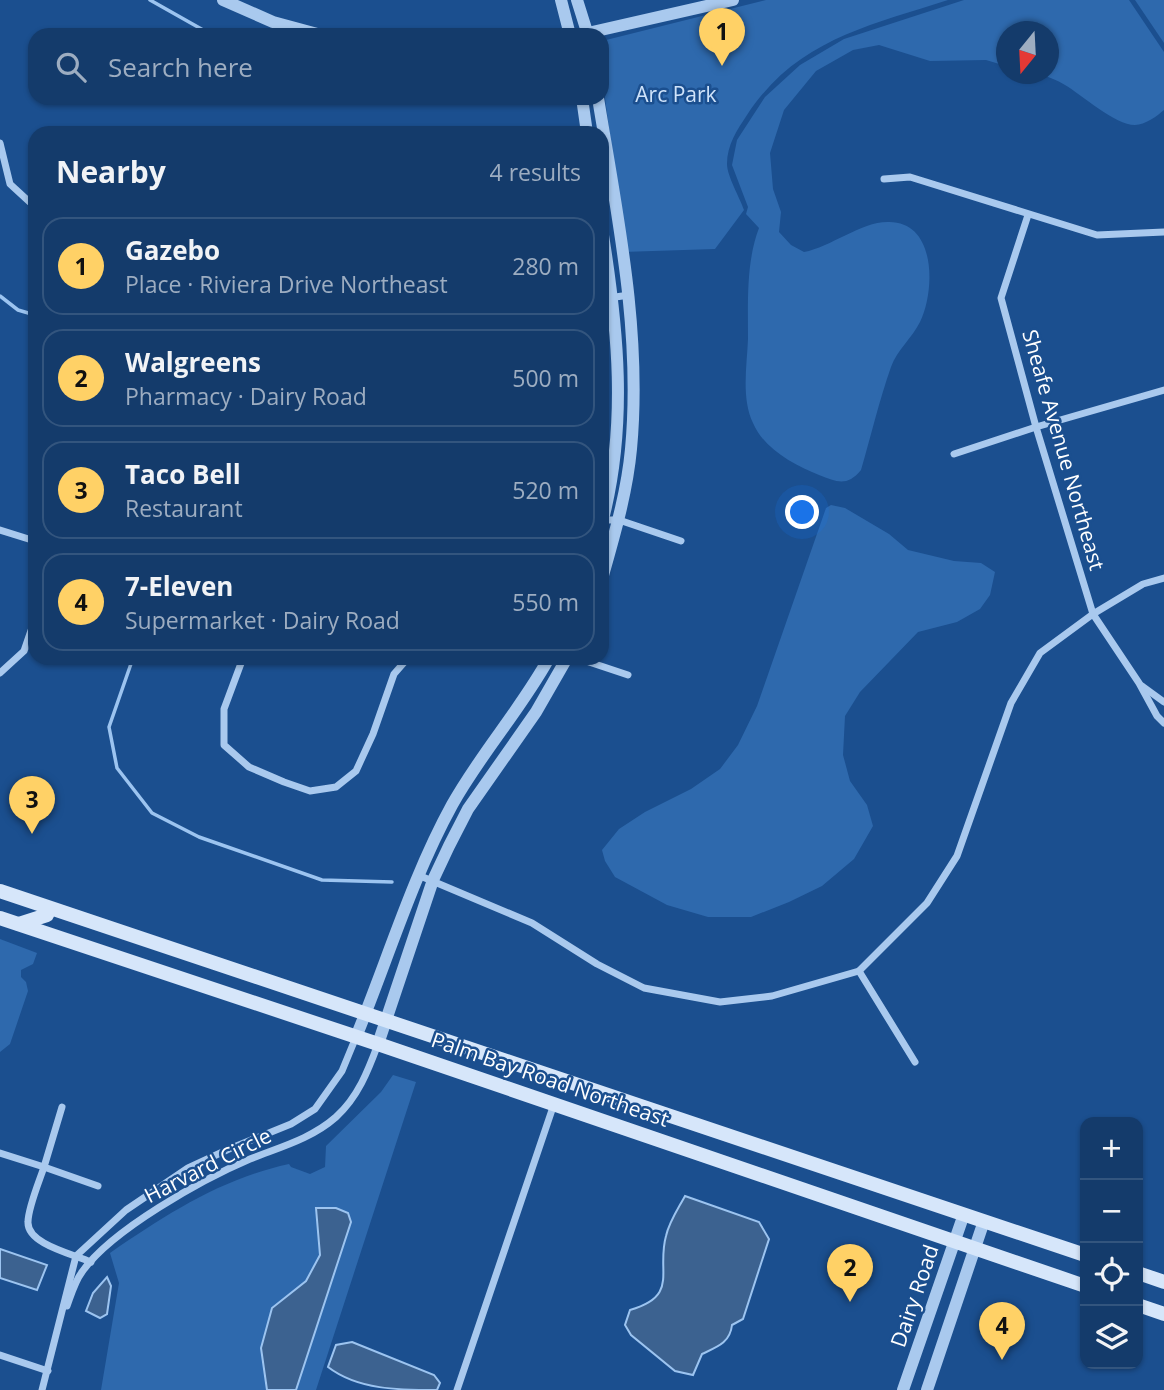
<!DOCTYPE html>
<meta charset="utf-8">
<style>
:root{--surface:#143b6b;--page:#214673;--text:#f1f3f6;--muted:#9dadc1;--line:#33557e;--accent:#ffd166}
body{margin:0;font-family:"Open Sans",sans-serif;background:var(--page);color:var(--text)}
.controls{position:absolute;right:21px;bottom:21px;display:grid;overflow:hidden;border-radius:14px;box-shadow:0 2px 5px #0004}
.controls button{width:63px;height:63px;display:grid;place-items:center;padding:0;border:0;border-bottom:2px solid var(--line);background:var(--surface);color:var(--text);font:35px sans-serif}
.compass{position:absolute;left:996px;top:21px;width:63px;height:63px;border-radius:50%;background:var(--surface);box-shadow:0 2px 5px #0004;rotate:198deg}
.you{position:absolute;left:803px;top:513px;width:24px;height:24px;margin:-18px;border:5px solid #fff;border-radius:50%;background:#1a73e8;box-shadow:0 0 0 10px #1a73e833}
.badge{display:grid;place-items:center;width:46px;height:46px;border-radius:50%;background:var(--accent);color:#111;font-size:23px;font-weight:700}
.pin{position:absolute;translate:-50% -58px;filter:drop-shadow(0 2px 4px #0008)}
.pin::after{content:'';position:absolute;top:37px;width:24px;height:21px;background:inherit;clip-path:polygon(0 0,100% 0,50% 100%)}
.list{margin:0;padding:0;list-style:none}
h2{display:flex;justify-content:space-between;align-items:center;height:91px;margin:0;padding:0 28px;font-size:30px}
h2 small{font-size:23px;font-weight:400;color:var(--muted)}
.list li{display:grid;grid-template-columns:46px 1fr auto;gap:21px;align-items:center;box-sizing:border-box;height:98px;margin:0 14px 14px;padding:0 14px;border:2px solid var(--line);border-radius:21px}
.list b{display:block;font-size:26px;white-space:nowrap}
.list p{margin:0;font-size:23px;white-space:nowrap;color:var(--muted)}
.list em{font-size:23px;font-style:normal;color:var(--muted)}
.icon{flex:none;width:38px;height:38px;fill:none;stroke:currentColor;stroke-width:2;stroke-linecap:round;stroke-linejoin:round}
.map{position:relative;flex:none;width:1164px;height:1390px;overflow:hidden}
.search{position:absolute;background:var(--surface);box-shadow:0 2px 5px #0004;left:28px;top:28px;width:581px;height:77px;display:flex;align-items:center;gap:18px;box-sizing:border-box;padding:0 24px;border-radius:21px;color:var(--muted);font-size:26px}
.panel{position:absolute;background:var(--surface);box-shadow:0 2px 5px #0004;left:28px;top:126px;width:581px;height:539px;border-radius:21px}
.map>svg:first-child{display:block}
.green{fill:#2e69ad}
.water{fill:#3c6290;stroke:#9cc4f0;stroke-width:2}
.lines{fill:none;stroke-linecap:round;stroke-linejoin:round}
.stream{stroke:#9cc4f0;stroke-width:3.5}
.minor{stroke:#a9c9ee;stroke-width:7}
.tertiary{stroke:#a9c9ee;stroke-width:12}
.secondary{stroke:#d6e6fa;stroke-width:14}
.labels{text-anchor:middle;stroke-width:5;stroke-linejoin:round;paint-order:stroke}
.park-label{font-size:21px;fill:#cfe3fa;stroke:#1b4f8f}
.street-label{font-size:21px;fill:#fff;stroke:#1b4f8f}
</style>
<div class="map">
<svg width="1164" height="1390" viewBox="0 0 1164 1390">
<rect width="100%" height="100%" fill="#1b4f8f"/>
<g class="green">
<path d="M766,0H948C868,26 796,40 747,115C737,130 727,145 727,164C727,176 740,198 744,210L715,249L622,252L617,187L602,76V41Z"/>
<path d="M964,0H1129L1164,52V110C1157,116 1145,125 1135,125C1115,125 1082,95 1065,85C1057,80 1048,77 1040,74H1048V32H1006V66L986,60L930,61L879,45L853,50L816,71L784,110L770,153L773,189L781,212L779,232L791,245L804,252C831,247 862,221 889,222C937,222 935,292 920,322C912,338 897,350 891,367C879,401 871,436 861,470C847,487 837,482 819,475C794,465 764,449 753,423C741,398 747,365 748,339C748,302 746,262 759,228L746,214L748,207L732,165L737,140L765,97L800,65L844,39Z"/>
<path d="M1135,0H1164V43Z"/>
<path d="M831,505L845,508L889,534L908,550L954,561L981,563L995,572L990,595L980,609L957,622L918,632L860,692L845,716L843,755L850,781L867,805L873,826L854,859L822,886L789,902L751,917H708L667,905L615,877L605,861L602,850L619,829L645,812L691,789L720,769L738,745L757,706L826,508Z"/>
<path d="M0,939L37,953L33,964L21,970V977L26,982L28,991L10,1044L0,1052Z"/>
<path d="M393,1075L416,1082L316,1390H296L351,1222L316,1209L320,1255L306,1281L272,1308L261,1348L267,1390H101L119,1283L110,1253C167,1214 221,1179 289,1164L291,1167L310,1174L325,1167L326,1146L381,1092Z"/>
</g>
<g class="water">
<path d="M685,1196L759,1222L769,1239L743,1319L732,1325C730,1343 717,1347 702,1354L693,1375L675,1371L631,1335L625,1325L630,1310C680,1296 656,1271 666,1236C669,1222 678,1209 685,1196Z"/>
<path d="M316,1208H336L348,1213L351,1222L296,1390H267L261,1348L272,1308L306,1281L320,1255Z"/>
<path d="M0,1249L47,1265L37,1290L0,1278Z"/>
<path d="M107,1277L111,1286L107,1314L100,1318L86,1311L93,1293Z"/>
<path d="M352,1342L434,1375L440,1383L437,1390C399,1390 358,1390 328,1367L336,1345Z"/>
</g>
<g class="lines">
<g class="stream">
<path d="M150,0L212,35"/>
<path d="M0,296L18,310L35,315"/>
<path d="M133,658L109,727L117,768L152,813L199,837L322,880L392,882"/>
</g>
<g class="minor">
<path d="M0,143L10,184L35,207"/>
<path d="M884,179L910,177L1097,235L1164,232"/>
<path d="M1028,215L1001,298L1036,427L1093,614L1139,683L1157,716L1164,723"/>
<path d="M602,299L629,295"/>
<path d="M954,454L1036,427L1164,390"/>
<path d="M602,520H619L681,541"/>
<path d="M0,530L35,541"/>
<path d="M243,658L224,709V745L249,767L284,782L310,791L336,787L356,771L373,734L394,674L408,658"/>
<path d="M537,658L548,661L559,658"/>
<path d="M577,658L628,675"/>
<path d="M0,673L24,651L35,619"/>
<path d="M1142,686L1164,702"/>
<path d="M418,875L532,923L597,964L644,988L720,1002L772,996L859,971L927,903L957,856L1011,703L1040,653L1093,614L1143,584L1164,578"/>
<path d="M859,971L915,1062"/>
<path d="M62,1107L44,1167L98,1186"/>
<path d="M0,1153L44,1167C39,1182 28,1208 28,1222C27,1244 73,1254 91,1262"/>
<path d="M67,1306C71,1295 75,1281 82,1272C111,1230 203,1179 250,1159C280,1147 311,1139 336,1117C358,1097 368,1071 378,1044"/>
<path d="M0,1355L48,1371"/>
<path d="M42,1390L76,1256L126,1210L188,1168L229,1149L291,1124L315,1109L342,1071L356,1037"/>
<path d="M457,1390L554,1104"/>
</g>
<g class="tertiary">
<path d="M223,0L273,22L321,35"/>
<path d="M561,0L570,35"/>
<path d="M577,0L588,35"/>
<path d="M579,35L733,0"/>
<path d="M582,98L587,133"/>
<path d="M598,98C617,214 642,331 631,449C627,493 614,536 602,579"/>
<path d="M602,229C618,328 628,425 602,523"/>
<path d="M356,1037C388,959 412,878 452,805C481,753 521,709 549,658"/>
<path d="M378,1044L433,880L449,846L468,809L536,712L567,658"/>
<path d="M903,1390L964,1214"/>
<path d="M927,1390L984,1221"/>
</g>
<g class="secondary">
<path d="M0,891L1085,1255"/>
<path d="M0,918L378,1044L1085,1286"/>
<path d="M19,924L47,915L49,908"/>
<path d="M1138,1273L1164,1282"/>
<path d="M1138,1305L1164,1314"/>
</g>
</g>
<g class="labels">
<g class="park-label">
<text x="676" y="102">Arc Park</text>
</g>
<g class="street-label">
<text transform="translate(1063 450) rotate(74)" y="7">Sheafe Avenue Northeast</text>
<text transform="translate(550 1080) rotate(19)" y="7">Palm Bay Road Northeast</text>
<text transform="translate(208 1166) rotate(-27)" y="7">Harvard Circle</text>
<text transform="translate(915 1296) rotate(-71)" y="7">Dairy Road</text>
</g>
</g>
</svg>
<div class="controls">
<button>+</button>
<button>−</button>
<button><svg class="icon" aria-label="locate" viewBox="0 0 24 24"><circle cx="12" cy="12" r="6"/><path d="M12 2v4M12 18v4M2 12h4M18 12h4"/></svg></button>
<button><svg class="icon" aria-label="layers" viewBox="0 0 24 24"><path d="M12 4l9 5-9 5-9-5zM3 14l9 5 9-5"/></svg></button>
</div>
<svg class="compass" viewBox="-18 -18 36 36"><path d="M0-13l5 13h-10z" fill="#e53935"/><path d="M0 13l5-13h-10z" fill="#9dadc1"/></svg>
<div class="you"></div>
<div class="pin badge" style="left:722px;top:66px">1</div>
<div class="pin badge" style="left:850px;top:1302px">2</div>
<div class="pin badge" style="left:32px;top:834px">3</div>
<div class="pin badge" style="left:1002px;top:1360px">4</div>
<div class="search"><svg class="icon" aria-label="search" viewBox="0 0 24 24"><circle cx="10" cy="10" r="6"/><path d="M15 15l6 6"/></svg>Search here</div>
<section class="panel">
<h2>Nearby<small>4 results</small></h2>
<ul class="list">
<li><span class="badge">1</span><div><b>Gazebo</b><p>Place · Riviera Drive Northeast</p></div><em>280 m</em></li>
<li><span class="badge">2</span><div><b>Walgreens</b><p>Pharmacy · Dairy Road</p></div><em>500 m</em></li>
<li><span class="badge">3</span><div><b>Taco Bell</b><p>Restaurant</p></div><em>520 m</em></li>
<li><span class="badge">4</span><div><b>7-Eleven</b><p>Supermarket · Dairy Road</p></div><em>550 m</em></li>
</ul>
</section>
</div>
